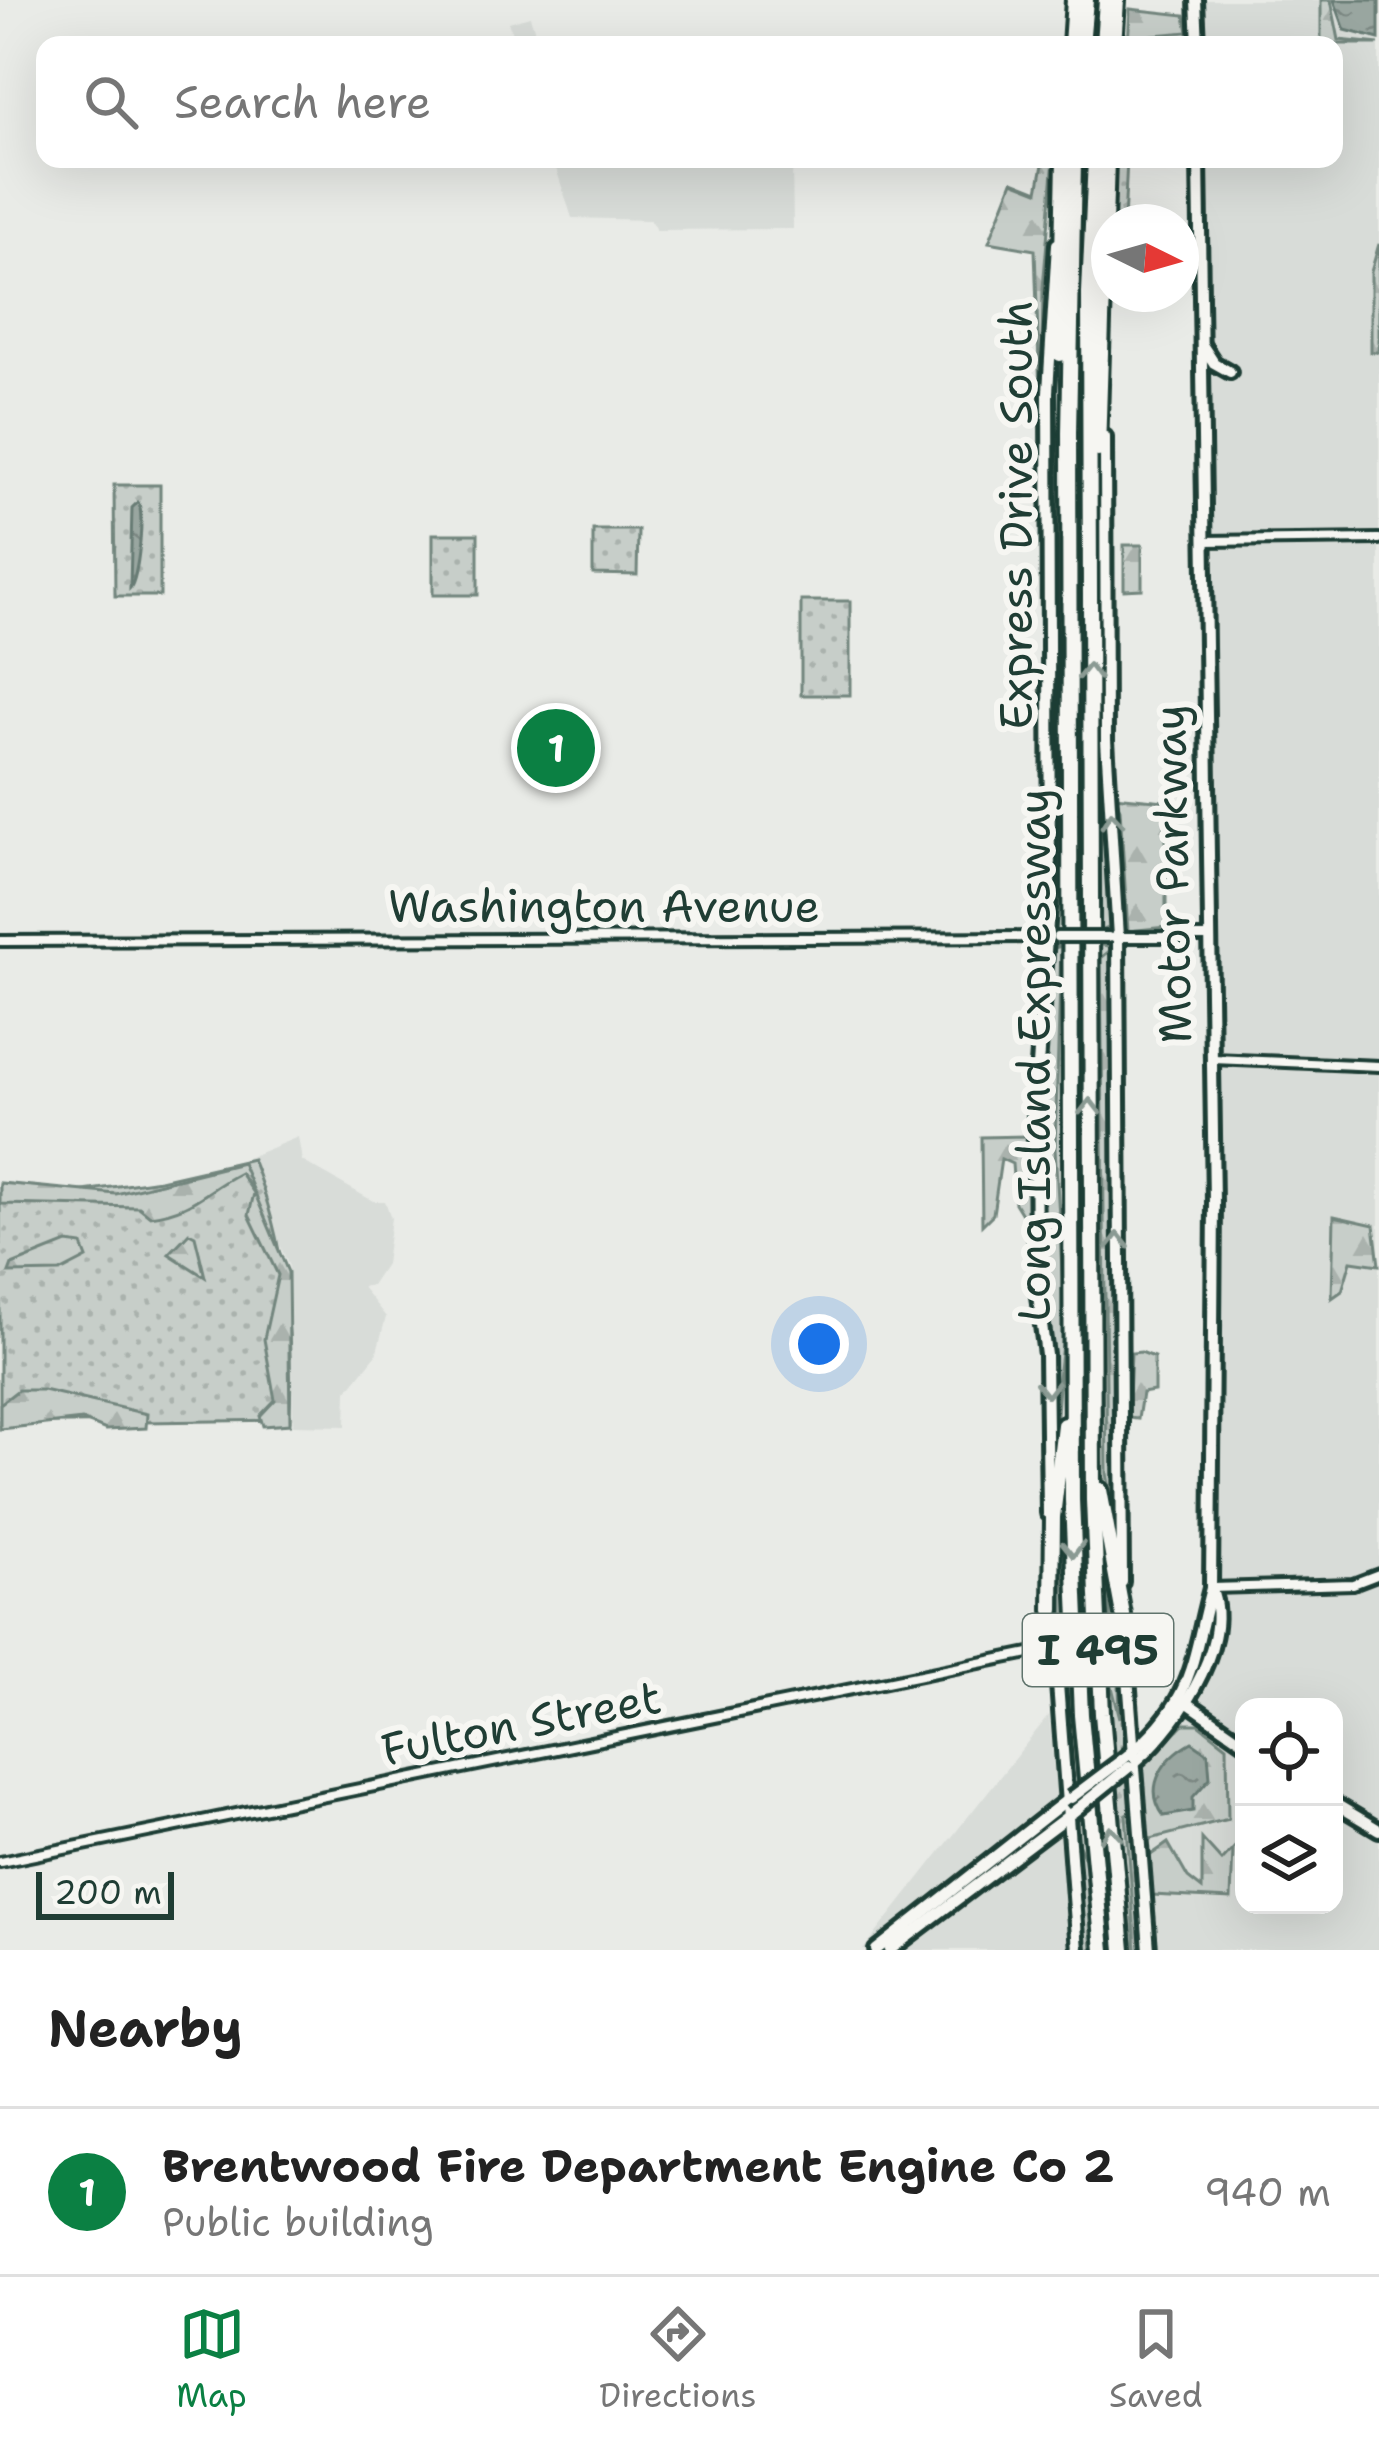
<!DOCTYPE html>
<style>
:root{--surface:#fff;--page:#f6f6f6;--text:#222;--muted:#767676;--line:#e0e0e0;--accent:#0b8043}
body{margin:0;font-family:"Shantell Sans",sans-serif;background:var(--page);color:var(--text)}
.controls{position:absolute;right:36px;bottom:36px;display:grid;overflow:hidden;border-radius:24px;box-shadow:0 12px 48px #0002}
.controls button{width:108px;height:108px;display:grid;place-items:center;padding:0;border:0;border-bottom:3px solid var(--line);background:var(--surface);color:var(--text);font:60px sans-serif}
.compass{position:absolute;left:1091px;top:204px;width:108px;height:108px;border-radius:50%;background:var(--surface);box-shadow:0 12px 48px #0002;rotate:95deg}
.scale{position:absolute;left:36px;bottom:30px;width:138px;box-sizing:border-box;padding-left:12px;border:6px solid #1f3d34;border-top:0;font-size:33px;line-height:42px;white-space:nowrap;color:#1f3d34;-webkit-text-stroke:9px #f6f6f2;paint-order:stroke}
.you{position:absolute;left:819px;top:1344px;width:42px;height:42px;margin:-30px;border:9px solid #fff;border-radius:50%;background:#1a73e8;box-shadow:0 0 0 18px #1a73e833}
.badge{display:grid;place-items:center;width:78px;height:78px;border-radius:50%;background:var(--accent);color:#fff;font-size:39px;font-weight:700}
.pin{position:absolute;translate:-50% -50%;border:6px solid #fff;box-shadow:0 3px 12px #0006}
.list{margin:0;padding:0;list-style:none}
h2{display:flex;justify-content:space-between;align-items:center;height:156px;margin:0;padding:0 48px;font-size:51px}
h2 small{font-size:39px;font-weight:400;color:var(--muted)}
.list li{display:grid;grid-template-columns:78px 1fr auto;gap:36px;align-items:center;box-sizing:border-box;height:168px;padding:0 48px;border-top:3px solid var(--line)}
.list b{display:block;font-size:45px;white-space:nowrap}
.list p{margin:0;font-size:39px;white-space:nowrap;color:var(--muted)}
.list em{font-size:39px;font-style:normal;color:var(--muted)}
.icon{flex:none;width:66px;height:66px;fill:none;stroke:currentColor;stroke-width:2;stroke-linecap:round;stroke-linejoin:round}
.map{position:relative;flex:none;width:1379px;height:1950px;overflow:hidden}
.search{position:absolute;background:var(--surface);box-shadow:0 12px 48px #0002;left:36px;right:36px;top:36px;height:132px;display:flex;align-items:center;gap:30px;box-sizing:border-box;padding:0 42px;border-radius:24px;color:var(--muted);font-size:45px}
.sheet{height:324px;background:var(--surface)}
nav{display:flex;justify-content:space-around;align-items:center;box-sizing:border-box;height:168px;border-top:3px solid var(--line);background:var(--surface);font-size:33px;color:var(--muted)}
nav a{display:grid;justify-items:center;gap:6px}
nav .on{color:var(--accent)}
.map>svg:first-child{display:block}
.built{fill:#d8dcd8;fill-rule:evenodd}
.grass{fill:url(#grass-dots);stroke:#73867e;stroke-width:3}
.forest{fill:url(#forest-firs);stroke:#73867e;stroke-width:3}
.water{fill:url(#water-ripples);stroke:#687c75;stroke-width:3}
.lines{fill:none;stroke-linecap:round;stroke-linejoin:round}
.minor-casing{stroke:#1f3d34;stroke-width:16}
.major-casing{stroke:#1f3d34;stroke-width:20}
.highway-casing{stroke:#1f3d34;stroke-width:22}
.minor{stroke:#f6f6f2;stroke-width:8}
.major{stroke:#f6f6f2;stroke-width:10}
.highway{stroke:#f6f6f2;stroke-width:14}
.minor-bridge-casing{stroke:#1f3d34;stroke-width:16;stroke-linecap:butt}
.major-bridge-casing{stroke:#1f3d34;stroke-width:20;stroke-linecap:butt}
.minor-bridge{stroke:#f6f6f2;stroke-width:8}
.major-bridge{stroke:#f6f6f2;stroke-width:10}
.oneway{stroke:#8a9a93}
.labels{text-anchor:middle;stroke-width:12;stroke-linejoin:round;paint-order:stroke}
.shield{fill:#f6f6f2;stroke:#60746d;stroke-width:3}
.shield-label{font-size:42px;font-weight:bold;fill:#1f3d34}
.street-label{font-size:45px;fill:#1f3d34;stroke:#f6f6f2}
</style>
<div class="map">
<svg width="1379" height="1950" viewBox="0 0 1379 1950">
<defs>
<pattern id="grass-dots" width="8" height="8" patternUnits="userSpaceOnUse" patternTransform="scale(3)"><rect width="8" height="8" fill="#c7cec9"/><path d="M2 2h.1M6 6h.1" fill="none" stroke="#aab2ad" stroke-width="1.8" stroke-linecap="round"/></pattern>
<pattern id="forest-firs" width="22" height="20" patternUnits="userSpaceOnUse" patternTransform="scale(3)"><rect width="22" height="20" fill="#c7cec9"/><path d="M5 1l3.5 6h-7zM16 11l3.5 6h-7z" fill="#aab2ad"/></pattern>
<pattern id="water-ripples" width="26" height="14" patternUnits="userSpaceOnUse" patternTransform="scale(3)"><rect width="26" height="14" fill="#99a6a0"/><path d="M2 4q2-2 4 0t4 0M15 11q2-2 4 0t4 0" fill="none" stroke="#7c8883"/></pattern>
</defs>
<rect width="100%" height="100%" fill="#e9ebe7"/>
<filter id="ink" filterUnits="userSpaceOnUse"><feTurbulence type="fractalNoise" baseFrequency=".00833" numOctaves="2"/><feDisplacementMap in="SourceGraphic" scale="24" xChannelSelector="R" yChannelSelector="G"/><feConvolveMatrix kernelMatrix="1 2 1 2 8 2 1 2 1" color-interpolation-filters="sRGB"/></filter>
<g filter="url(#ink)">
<g class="built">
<path d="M1197,0H1379V1950H1155L1145,1859L1139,1765L1181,1727L1209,1671L1221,1613L1198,159H1334V45H1197ZM1244,1707H1334V1905H1244Z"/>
<path d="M530,16L539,45H516L508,22Z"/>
<path d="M553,159H792L793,229L656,230L650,220L572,218Z"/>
<path d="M298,1137L302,1161L373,1201H385L391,1218L385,1264L371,1285L362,1287L386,1317L376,1355L347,1391L346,1426L293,1425L289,1267L244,1159Z"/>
<path d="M1049,1715L1072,1950H863L959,1828Z"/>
</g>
<g class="grass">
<path d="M1114,159H1127L1124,222H1111Z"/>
<path d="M1054,348L1064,931H1051V397Z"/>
<path d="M1100,477L1112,927L1097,932L1098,539Z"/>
<path d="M114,485H160V596H115Z"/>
<path d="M593,530H638L637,575L593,574Z"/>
<rect x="433" y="534" width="45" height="61"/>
<rect x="801" y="601" width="49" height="94"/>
<path d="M1050,944H1064L1066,1283L1052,1488L1037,1219Z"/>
<path d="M1097,944L1113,947L1117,1559L1103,1474Z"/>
<path d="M252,1159C286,1244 293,1328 290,1420L0,1424V1185L56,1195L160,1180Z"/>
<path d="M1065,1445L1079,1770L1078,1785L1069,1793L1055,1559Z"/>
<path d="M1100,1505L1119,1622L1126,1743L1114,1758Z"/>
<path d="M1127,1777L1129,1780L1147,1950H1133L1117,1784Z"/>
<path d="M1080,1813L1096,1950H1083L1069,1822Z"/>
</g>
<g class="forest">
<path d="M1321,0H1331L1339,40L1379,44H1321Z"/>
<path d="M1130,9L1185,15L1188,32L1144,36L1141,45H1128Z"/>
<path d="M1044,159H1054L1043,288L1041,424L1035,250L989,242L1013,181L1038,191Z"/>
<path d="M1379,244V352H1371V272Z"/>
<path d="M1124,545H1142V589L1124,590Z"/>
<path d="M1114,796L1166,801V927L1128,931L1120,809Z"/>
<path d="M1061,946L1055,1148L1065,1321L1051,1434L1049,1332L1041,1299L1038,1089L1051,949Z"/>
<path d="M1112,949L1116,1524L1107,1473L1101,958Z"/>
<path d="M1026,1136L1028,1224L1015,1203L1012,1164L1001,1159L993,1214L982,1225L981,1137Z"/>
<path d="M242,1163L288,1272L290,1424L263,1426L260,1416L275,1400L264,1339L278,1275L249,1215L254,1193L240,1173C202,1192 195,1210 150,1216L139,1207L0,1204V1183L116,1194Z"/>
<path d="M1334,1216L1374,1225L1379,1265L1351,1261L1342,1291L1332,1298Z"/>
<path d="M189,1233L195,1236L205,1277L169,1254Z"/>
<path d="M67,1243L82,1245L87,1258L60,1272L9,1273L12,1265Z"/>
<path d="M1141,1352L1154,1357V1391L1142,1393L1138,1419L1128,1418L1131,1353Z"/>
<path d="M18,1390H43L147,1414L146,1428L106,1430L82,1420L0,1429V1404Z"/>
<path d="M1062,1499L1063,1613L1077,1771L1071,1784C1064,1691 1047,1592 1062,1499Z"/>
<path d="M1109,1571L1117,1617L1120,1718L1112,1687Z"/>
<path d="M1184,1724H1199L1227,1746L1228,1819L1151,1839L1146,1836L1142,1766Z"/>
<path d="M1131,1812L1146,1950H1136L1126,1814Z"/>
<path d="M1074,1833L1085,1859L1092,1950H1086Z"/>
<path d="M1202,1839L1222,1861L1233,1849L1231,1899L1152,1895L1148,1857L1168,1843L1188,1878L1202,1889Z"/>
</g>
<g class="water">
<path d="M1334,0H1379V39L1345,30Z"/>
<path d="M138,502C145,512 138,579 130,588L132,508Z"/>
<path d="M1192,1742L1208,1753L1210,1778L1193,1797V1811L1164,1816C1142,1786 1165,1757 1192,1742Z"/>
</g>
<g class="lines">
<defs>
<g id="minor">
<path d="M1205,541L1379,539"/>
<path d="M1114,937H1209"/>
<path d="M0,941L1048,937"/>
<path d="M1213,1059L1379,1066"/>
<path d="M1211,1588L1353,1584L1379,1574"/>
<path d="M0,1862L1054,1648"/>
</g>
<g id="major">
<path d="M1196,0L1198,45"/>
<path d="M1203,346L1214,363L1230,372"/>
<path d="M1105,437L1106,740L1118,937L1122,1582"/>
<path d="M1048,1513L1046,1355L1036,1281L1035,1109L1050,894L1048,392L1057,244"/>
<path d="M1052,1604L1078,1950"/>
<path d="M1123,1612L1149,1950"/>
<path d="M1182,1699L1244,1742"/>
<path d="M1127,1756C1194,1701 1191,1664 1211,1588L1214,1203L1199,159"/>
<path d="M1130,1766C1172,1735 1234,1645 1212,1591"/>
<path d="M1334,1803L1379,1830"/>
<path d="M876,1950L1068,1799"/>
<path d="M890,1950L1069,1815"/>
</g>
<g id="highway">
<path d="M1071,45L1074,0"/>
<path d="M1082,45L1086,0"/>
<path d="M1103,45L1106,0"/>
<path d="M1114,45L1117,0"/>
<path d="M1074,159L1069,433L1072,1500L1081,1715L1103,1950"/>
<path d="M1095,159L1089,293L1093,1500L1102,1714L1123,1950"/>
<path d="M1060,354L1064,159"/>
<path d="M1098,450L1107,159"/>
<path d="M1100,1490L1123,1615"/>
<path d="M1052,1610L1053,1517L1064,1425"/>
</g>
</defs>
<use href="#minor" class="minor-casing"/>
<use href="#major" class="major-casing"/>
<use href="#highway" class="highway-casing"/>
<use href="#minor" class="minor"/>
<use href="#major" class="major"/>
<use href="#highway" class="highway"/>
<defs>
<path id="minor-bridge" d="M1057,937H1108"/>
<g id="major-bridge">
<path d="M1071,1798L1127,1756"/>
<path d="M1072,1813L1129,1767"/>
</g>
</defs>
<use href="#minor-bridge" class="minor-bridge-casing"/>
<use href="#major-bridge" class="major-bridge-casing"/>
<use href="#minor-bridge" class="minor-bridge"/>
<use href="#major-bridge" class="major-bridge"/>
</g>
<defs><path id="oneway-chevron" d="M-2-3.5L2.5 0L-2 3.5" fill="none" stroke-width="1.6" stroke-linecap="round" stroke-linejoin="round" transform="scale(3)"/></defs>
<g class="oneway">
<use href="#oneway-chevron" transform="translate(1089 672) rotate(-89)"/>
<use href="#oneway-chevron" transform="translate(1112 820) rotate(-95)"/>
<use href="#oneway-chevron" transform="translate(1090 1107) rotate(-90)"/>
<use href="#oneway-chevron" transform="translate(1118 1241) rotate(-90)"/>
<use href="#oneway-chevron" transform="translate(1047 1389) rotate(89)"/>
<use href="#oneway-chevron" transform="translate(1073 1549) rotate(89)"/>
<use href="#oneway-chevron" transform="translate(1111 1834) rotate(-95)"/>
</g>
</g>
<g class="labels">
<rect class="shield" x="1023" y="1614" width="150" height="72" rx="9"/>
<g class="shield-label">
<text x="1098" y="1665">I 495</text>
</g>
<g class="street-label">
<text transform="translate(1016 515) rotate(-90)" y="16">Express Drive South</text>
<text transform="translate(1172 874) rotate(-91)" y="16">Motor Parkway</text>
<text x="604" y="922">Washington Avenue</text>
<text transform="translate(1034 1055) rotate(-90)" y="16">Long Island Expressway</text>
<text transform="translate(521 1723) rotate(-11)" y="16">Fulton Street</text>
</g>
</g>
</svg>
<div class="controls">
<button><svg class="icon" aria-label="locate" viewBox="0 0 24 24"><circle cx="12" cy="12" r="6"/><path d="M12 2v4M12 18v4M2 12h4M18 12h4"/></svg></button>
<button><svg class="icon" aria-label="layers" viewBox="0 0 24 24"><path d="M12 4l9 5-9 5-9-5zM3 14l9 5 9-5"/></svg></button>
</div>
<svg class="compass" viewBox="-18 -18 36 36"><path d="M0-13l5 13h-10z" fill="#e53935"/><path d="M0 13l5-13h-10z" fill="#767676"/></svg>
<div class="scale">200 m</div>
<div class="you"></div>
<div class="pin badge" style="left:556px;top:748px">1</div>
<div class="search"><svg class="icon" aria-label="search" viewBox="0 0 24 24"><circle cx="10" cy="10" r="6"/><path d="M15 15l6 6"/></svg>Search here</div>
</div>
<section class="sheet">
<h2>Nearby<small></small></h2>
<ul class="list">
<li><span class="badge">1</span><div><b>Brentwood Fire Department Engine Co 2</b><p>Public building</p></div><em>940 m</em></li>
</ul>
</section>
<nav>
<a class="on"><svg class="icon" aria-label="map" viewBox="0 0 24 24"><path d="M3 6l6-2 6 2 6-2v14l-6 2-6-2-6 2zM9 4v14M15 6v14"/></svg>Map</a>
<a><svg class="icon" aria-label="directions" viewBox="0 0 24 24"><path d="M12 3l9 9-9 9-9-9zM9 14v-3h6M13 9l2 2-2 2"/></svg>Directions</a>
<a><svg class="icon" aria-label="saved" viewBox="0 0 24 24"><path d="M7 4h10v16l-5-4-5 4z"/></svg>Saved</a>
</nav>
